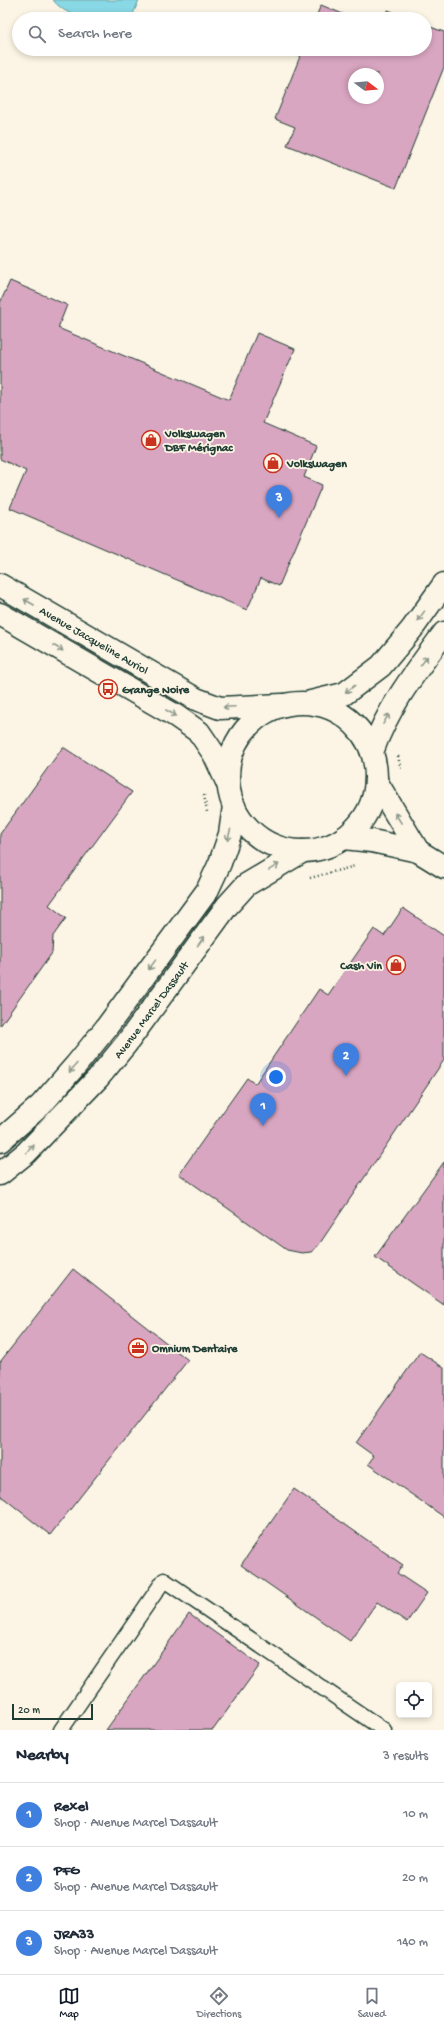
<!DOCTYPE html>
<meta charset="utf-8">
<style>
:root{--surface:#fff;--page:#f6f6f7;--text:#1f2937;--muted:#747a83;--line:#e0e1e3;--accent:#111827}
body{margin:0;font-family:"Gochi Hand",sans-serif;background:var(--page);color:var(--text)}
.controls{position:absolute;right:12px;bottom:12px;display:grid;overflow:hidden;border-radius:6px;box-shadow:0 2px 6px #0003}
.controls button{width:36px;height:36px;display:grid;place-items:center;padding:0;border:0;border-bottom:1px solid var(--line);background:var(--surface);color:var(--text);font:20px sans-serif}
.compass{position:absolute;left:348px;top:68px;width:36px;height:36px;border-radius:50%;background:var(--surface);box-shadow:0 2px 6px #0003;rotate:106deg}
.scale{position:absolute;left:12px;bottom:10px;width:81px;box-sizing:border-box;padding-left:4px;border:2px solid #1f3d34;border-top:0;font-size:11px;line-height:14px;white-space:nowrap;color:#1f3d34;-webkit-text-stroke:3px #fcf5e5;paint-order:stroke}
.you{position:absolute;left:276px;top:1077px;width:14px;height:14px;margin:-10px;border:3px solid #fff;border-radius:50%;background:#1a73e8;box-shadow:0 0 0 6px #1a73e833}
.badge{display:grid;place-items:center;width:26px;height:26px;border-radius:50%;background:var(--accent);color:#fff;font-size:13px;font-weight:700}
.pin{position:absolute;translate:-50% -33px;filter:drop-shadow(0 1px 2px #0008)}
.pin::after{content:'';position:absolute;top:21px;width:14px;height:12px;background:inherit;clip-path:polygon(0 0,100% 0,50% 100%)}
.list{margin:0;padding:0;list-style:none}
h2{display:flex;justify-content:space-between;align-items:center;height:52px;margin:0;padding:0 16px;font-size:17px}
h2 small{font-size:13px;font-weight:400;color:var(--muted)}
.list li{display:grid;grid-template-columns:26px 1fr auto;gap:12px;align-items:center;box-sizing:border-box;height:64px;padding:0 16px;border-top:1px solid var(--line)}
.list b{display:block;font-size:15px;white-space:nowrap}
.list p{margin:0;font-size:13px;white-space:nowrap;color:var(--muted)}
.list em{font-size:13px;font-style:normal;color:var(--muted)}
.icon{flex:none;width:22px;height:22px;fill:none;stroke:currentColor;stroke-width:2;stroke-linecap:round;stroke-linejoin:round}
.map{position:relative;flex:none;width:444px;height:1730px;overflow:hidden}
.search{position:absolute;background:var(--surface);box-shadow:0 2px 6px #0003;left:12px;right:12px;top:12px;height:44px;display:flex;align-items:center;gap:10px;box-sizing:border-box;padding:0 14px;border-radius:22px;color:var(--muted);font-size:15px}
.sheet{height:244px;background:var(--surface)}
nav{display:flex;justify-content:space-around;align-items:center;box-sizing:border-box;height:56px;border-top:1px solid var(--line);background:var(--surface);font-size:11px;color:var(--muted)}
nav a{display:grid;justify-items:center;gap:2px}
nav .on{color:var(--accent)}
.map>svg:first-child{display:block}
.water{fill:#89d8e5;stroke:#5f9a9e}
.building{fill:#d9a6c1;stroke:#1f3d34;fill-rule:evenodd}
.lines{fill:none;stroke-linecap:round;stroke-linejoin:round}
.service-casing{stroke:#1f3d34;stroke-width:17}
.minor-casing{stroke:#1f3d34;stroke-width:25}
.tertiary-casing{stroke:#1f3d34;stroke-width:25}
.secondary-casing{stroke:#1f3d34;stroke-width:25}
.path{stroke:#1f3d34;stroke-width:2.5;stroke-dasharray:1 3;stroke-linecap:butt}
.service{stroke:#fcf5e5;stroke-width:14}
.minor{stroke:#fcf5e5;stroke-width:22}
.tertiary{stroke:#fcf5e5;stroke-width:22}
.secondary{stroke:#fcf5e5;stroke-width:22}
.oneway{stroke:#8e998c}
.labels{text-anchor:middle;stroke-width:3.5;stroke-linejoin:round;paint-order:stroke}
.poi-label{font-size:12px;font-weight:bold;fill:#1f3d34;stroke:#fcf5e5;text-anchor:start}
.street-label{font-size:12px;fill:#1f3d34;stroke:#fcf5e5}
</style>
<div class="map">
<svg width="444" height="1730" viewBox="0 0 444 1730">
<rect width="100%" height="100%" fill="#fcf5e5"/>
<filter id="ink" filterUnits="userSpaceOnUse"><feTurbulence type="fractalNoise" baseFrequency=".025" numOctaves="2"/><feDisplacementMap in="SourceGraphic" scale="8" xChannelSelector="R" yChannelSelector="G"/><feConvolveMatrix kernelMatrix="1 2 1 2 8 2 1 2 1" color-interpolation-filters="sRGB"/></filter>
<g filter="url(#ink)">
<path class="water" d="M53,0H139L131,19C105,19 71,23 53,0Z"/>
<g class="building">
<path d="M321,5L355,19H315Z"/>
<path d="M388,10L411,19H384Z"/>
<path d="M425,25L444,32V67L396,188L287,145L295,127L275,119L303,49H425ZM354,74H378V98H354Z"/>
<path d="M10,281L67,305L58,328L229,400L257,333L295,349L263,423L316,446L304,477L322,485L279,586L261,578L247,610L10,508L26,471L0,459V303Z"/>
<path d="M63,747L132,792L49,905L66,918L53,936L52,953L0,1026V834Z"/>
<path d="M403,908L444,936V1060L318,1246L311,1252L302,1253L287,1250L179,1174L247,1078L255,1084L319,989L328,995L374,929L384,936Z"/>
<path d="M444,1162V1305L375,1257Z"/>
<path d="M73,1269L188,1360L50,1535L0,1495V1362Z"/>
<path d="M420,1352L444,1368V1517L368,1464L374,1456L356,1443Z"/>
<path d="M294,1489L403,1565L397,1573L427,1593L407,1622L377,1602L350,1641L241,1565Z"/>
<path d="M189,1614L260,1665L213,1730H106Z"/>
</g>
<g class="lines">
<defs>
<path id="service" d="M61,1730L164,1580L384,1730"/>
<g id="minor">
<path id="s1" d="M0,585L196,699L220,708L282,705"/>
<path d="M0,614L176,716L199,732L214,754L228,784"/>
<path d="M376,781L418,851"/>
<path d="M344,838L372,841L418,851"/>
</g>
<path id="tertiary" d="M418,851L444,867"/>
<g id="secondary">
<path d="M311,702L344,694L381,666L412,629L444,584"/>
<circle cx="302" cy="777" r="74"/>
<path d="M372,752C388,707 416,671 444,633"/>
<path d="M0,1141L41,1105L76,1065L106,1028L207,891L220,863L230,834L234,806"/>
<path id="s2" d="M0,1174L26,1153L98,1078L126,1044L227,906L246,885L303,851"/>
</g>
</defs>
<use href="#service" class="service-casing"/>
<use href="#minor" class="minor-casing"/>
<use href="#tertiary" class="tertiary-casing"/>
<use href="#secondary" class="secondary-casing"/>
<g class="path">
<path d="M398,756L401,770"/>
<path d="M204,795L207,812"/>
<path d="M310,878L355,866"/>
</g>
<use href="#service" class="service"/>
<use href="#minor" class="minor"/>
<use href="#tertiary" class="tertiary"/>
<use href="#secondary" class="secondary"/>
</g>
<defs><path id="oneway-shaft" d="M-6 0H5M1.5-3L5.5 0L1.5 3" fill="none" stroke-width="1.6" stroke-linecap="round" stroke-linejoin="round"/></defs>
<g class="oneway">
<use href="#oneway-shaft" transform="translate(29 602) rotate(-150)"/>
<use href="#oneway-shaft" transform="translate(421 616) rotate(126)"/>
<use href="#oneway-shaft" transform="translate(58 648) rotate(30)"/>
<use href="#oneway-shaft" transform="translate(424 661) rotate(-54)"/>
<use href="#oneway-shaft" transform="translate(350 689) rotate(143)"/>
<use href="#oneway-shaft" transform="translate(229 707) rotate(177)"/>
<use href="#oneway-shaft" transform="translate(171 713) rotate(30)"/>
<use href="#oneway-shaft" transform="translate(386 719) rotate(-60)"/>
<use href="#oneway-shaft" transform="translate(398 818) rotate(-122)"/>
<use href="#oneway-shaft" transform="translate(229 835) rotate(105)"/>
<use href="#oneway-shaft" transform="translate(274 867) rotate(-32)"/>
<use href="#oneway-shaft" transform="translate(201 941) rotate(-54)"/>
<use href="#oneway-shaft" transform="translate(152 965) rotate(126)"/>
<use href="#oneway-shaft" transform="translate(73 1068) rotate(131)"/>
<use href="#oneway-shaft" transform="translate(30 1149) rotate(-45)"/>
</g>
</g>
<defs>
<symbol id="shop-ring" viewBox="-11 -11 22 22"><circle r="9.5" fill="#fcf5e5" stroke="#c8321e" stroke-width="1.5"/><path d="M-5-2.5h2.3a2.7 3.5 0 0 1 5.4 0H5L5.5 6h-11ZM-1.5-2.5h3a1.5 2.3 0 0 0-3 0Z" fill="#c8321e"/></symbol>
<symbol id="bus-ring" viewBox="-11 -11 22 22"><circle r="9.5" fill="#fcf5e5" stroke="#c8321e" stroke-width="1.5"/><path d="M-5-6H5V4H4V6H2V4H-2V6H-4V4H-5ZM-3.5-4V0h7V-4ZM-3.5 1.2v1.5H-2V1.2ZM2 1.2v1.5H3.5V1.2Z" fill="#c8321e"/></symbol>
<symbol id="office-ring" viewBox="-11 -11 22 22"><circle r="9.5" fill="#fcf5e5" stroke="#c8321e" stroke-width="1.5"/><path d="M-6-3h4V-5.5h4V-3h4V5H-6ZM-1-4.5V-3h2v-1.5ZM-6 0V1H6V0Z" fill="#c8321e"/></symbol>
</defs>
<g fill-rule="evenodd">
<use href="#shop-ring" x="140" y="429" width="22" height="22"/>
<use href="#shop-ring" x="262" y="452" width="22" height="22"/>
<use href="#bus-ring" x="97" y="678" width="22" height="22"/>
<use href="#shop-ring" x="385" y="954" width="22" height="22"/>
<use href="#office-ring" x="127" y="1337" width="22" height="22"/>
</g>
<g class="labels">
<g class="poi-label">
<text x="165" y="437">Volkswagen<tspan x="165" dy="14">DBF Mérignac</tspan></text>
<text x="287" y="467">Volkswagen</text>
<text x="122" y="693">Grange Noire</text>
<text x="382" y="969" text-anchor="end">Cash Vin</text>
<text x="152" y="1352">Omnium Dentaire</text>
</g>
<g class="street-label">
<text dy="4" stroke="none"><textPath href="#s1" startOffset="109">Avenue Jacqueline Auriol</textPath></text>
<text dy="4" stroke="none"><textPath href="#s2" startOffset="224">Avenue Marcel Dassault</textPath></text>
</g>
</g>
</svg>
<div class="controls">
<button><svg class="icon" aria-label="locate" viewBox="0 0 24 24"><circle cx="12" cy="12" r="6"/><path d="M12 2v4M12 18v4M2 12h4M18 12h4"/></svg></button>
</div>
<svg class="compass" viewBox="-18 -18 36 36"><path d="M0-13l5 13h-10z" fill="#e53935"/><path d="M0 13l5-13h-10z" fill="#747a83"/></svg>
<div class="scale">20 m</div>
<div class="you"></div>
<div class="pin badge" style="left:263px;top:1126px;background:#3f7fe0">1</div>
<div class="pin badge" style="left:346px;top:1076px;background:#3f7fe0">2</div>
<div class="pin badge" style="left:279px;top:518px;background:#3f7fe0">3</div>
<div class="search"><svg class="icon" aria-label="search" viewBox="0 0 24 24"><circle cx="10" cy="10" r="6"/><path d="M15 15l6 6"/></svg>Search here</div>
</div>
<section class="sheet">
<h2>Nearby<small>3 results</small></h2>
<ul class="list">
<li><span class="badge" style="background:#3f7fe0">1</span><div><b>Rexel</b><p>Shop · Avenue Marcel Dassault</p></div><em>10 m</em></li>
<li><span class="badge" style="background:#3f7fe0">2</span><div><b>PFG</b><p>Shop · Avenue Marcel Dassault</p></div><em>20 m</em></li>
<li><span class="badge" style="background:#3f7fe0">3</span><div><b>JRA33</b><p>Shop · Avenue Marcel Dassault</p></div><em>140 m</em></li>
</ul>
</section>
<nav>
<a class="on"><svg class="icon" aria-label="map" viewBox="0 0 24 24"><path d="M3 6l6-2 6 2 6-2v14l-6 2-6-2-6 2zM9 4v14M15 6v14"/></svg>Map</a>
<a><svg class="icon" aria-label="directions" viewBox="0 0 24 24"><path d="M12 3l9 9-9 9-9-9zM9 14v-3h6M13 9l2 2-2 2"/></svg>Directions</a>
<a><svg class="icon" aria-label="saved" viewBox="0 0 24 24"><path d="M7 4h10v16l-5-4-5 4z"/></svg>Saved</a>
</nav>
